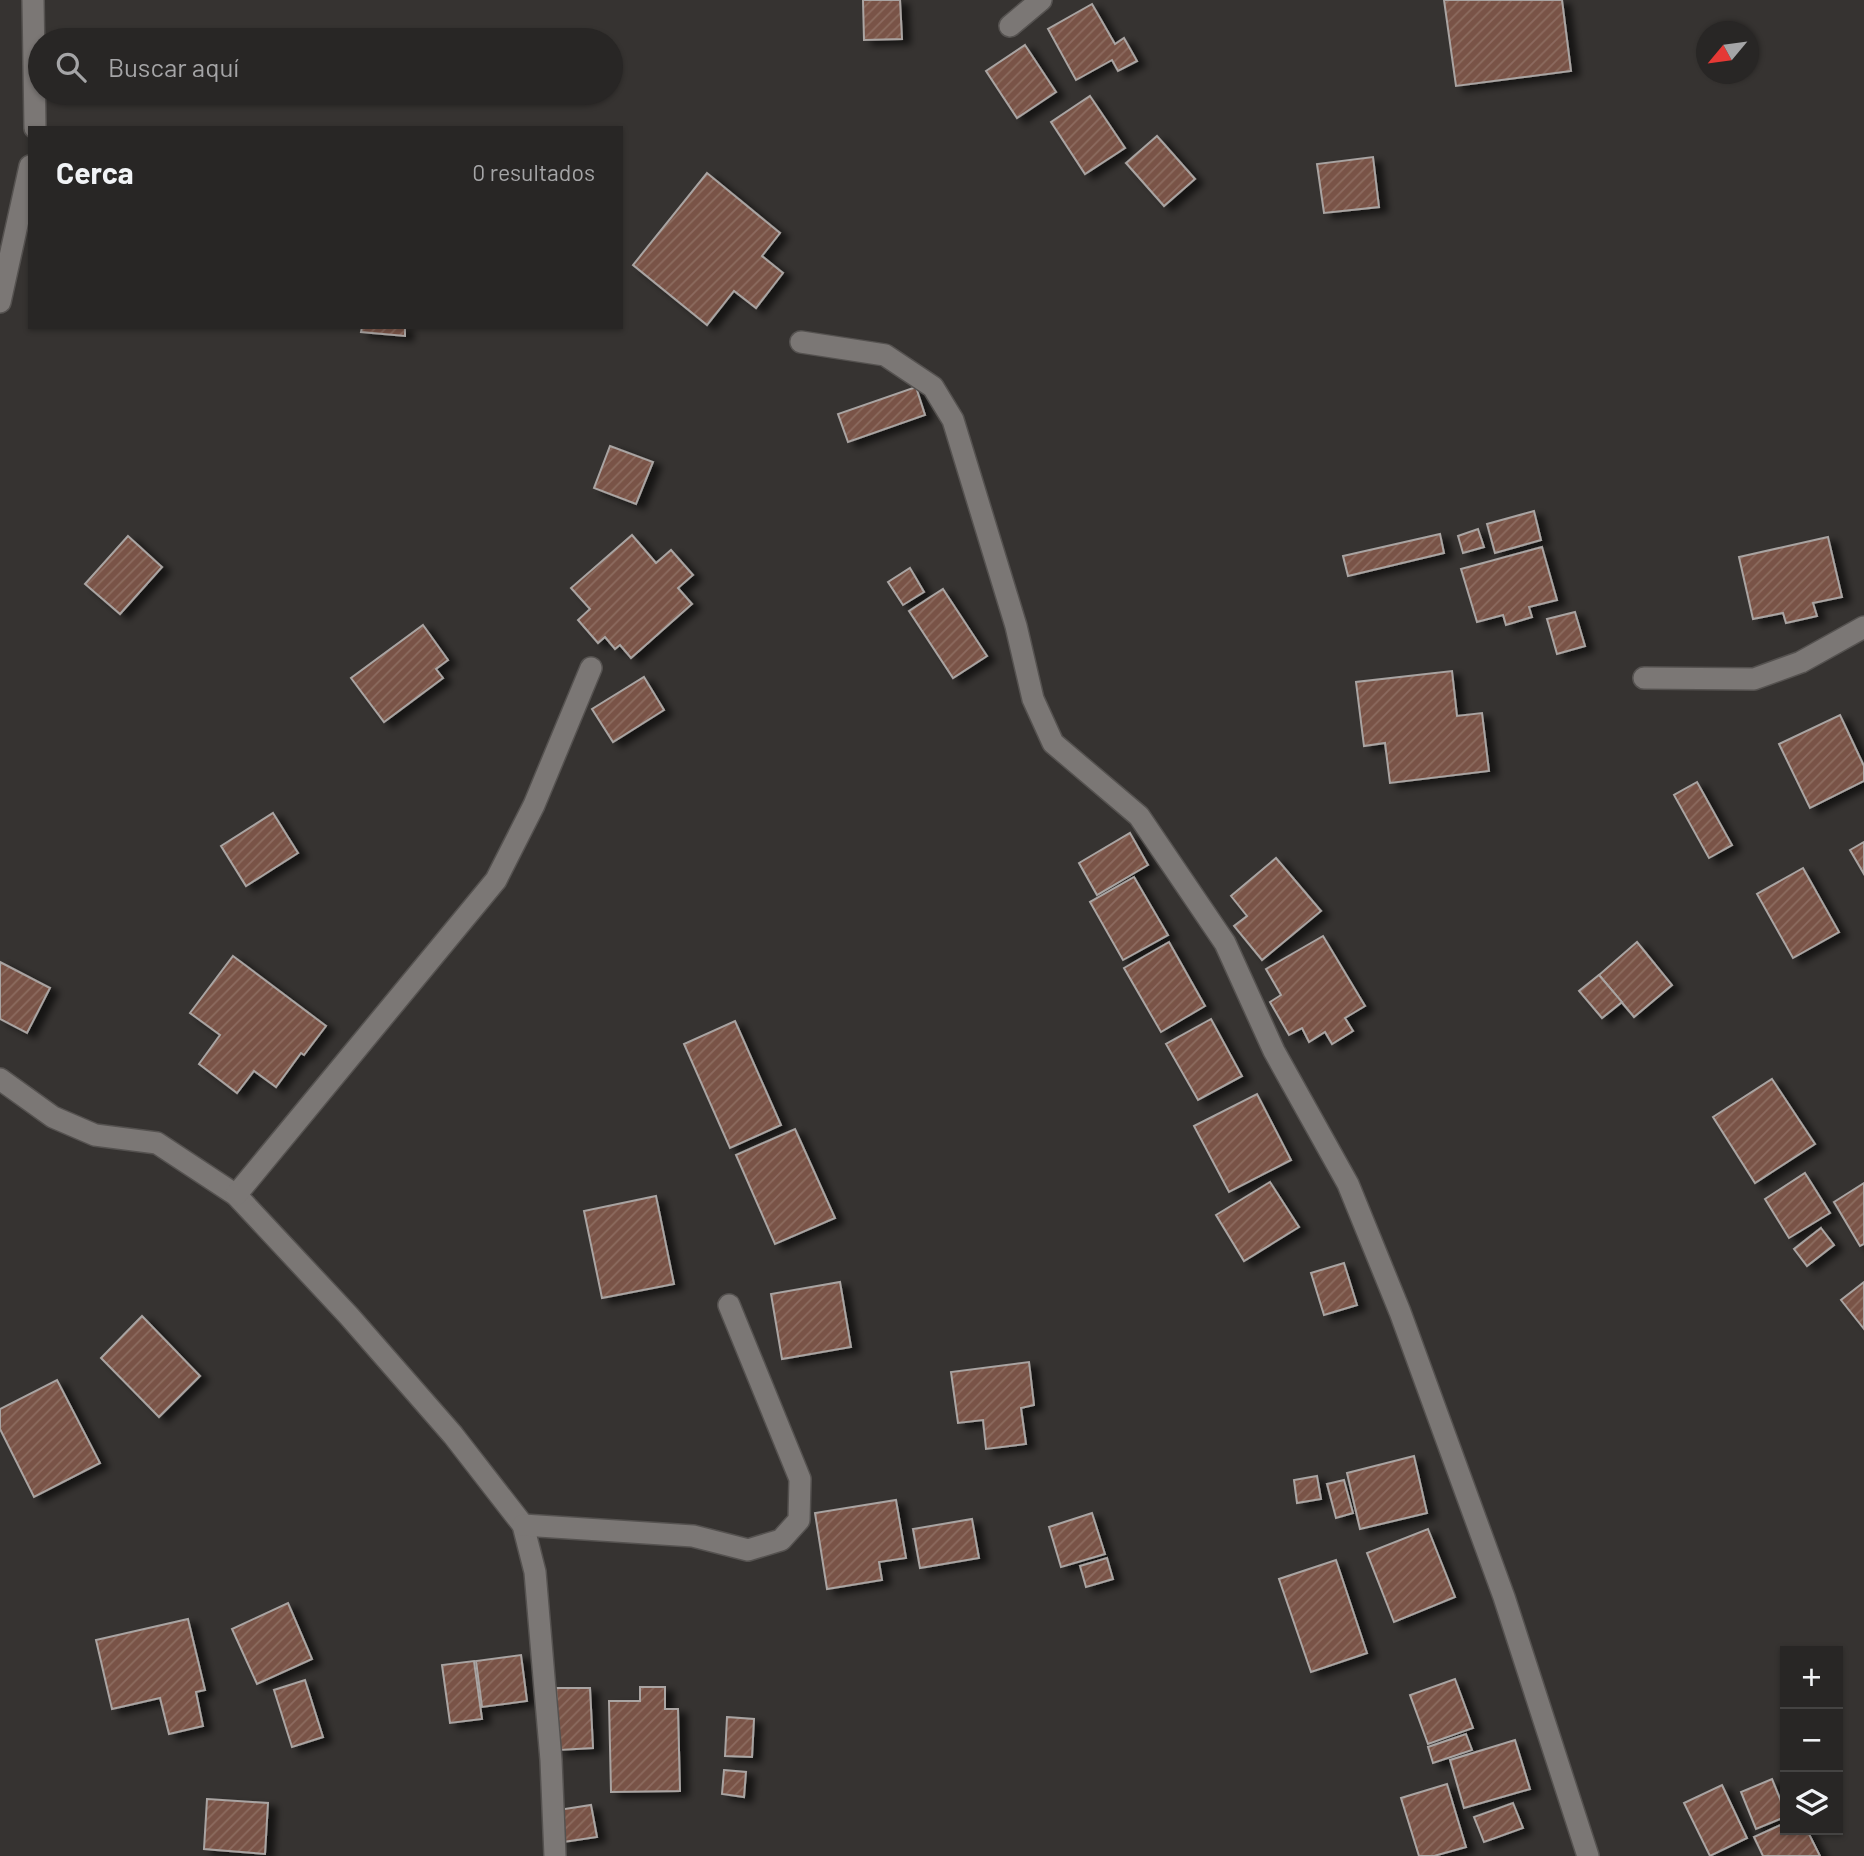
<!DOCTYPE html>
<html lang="es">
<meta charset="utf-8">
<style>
:root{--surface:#282625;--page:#343232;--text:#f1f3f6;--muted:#a5a5a7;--line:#444342}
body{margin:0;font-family:Barlow,sans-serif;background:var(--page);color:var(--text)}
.controls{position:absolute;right:21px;bottom:21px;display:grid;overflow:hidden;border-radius:0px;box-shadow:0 2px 5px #0004}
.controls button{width:63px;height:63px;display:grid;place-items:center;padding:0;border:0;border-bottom:2px solid var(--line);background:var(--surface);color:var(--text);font:35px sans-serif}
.compass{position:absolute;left:1696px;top:21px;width:63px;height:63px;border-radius:50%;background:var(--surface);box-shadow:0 2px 5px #0004;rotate:241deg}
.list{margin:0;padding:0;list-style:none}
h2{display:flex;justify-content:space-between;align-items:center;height:91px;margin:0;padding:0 28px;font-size:30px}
h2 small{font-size:23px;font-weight:400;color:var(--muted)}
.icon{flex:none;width:38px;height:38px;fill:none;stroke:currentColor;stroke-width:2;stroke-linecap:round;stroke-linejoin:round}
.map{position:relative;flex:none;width:1864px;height:1856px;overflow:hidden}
.search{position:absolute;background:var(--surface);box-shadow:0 2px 5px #0004;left:28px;top:28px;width:595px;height:77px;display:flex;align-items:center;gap:18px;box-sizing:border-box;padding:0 24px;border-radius:38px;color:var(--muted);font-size:26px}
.panel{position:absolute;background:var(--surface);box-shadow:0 2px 5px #0004;left:28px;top:126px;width:595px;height:203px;border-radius:0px}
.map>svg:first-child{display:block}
.building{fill:url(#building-hatch);stroke:#a9a4a2;stroke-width:2;filter:url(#shadow)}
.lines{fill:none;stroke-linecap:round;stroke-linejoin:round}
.minor-casing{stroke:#555250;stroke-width:24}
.minor{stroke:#7b7775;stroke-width:21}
</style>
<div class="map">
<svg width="1864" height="1856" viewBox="0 0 1864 1856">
<defs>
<pattern id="building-hatch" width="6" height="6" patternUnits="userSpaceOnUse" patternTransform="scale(1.75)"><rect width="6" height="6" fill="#795346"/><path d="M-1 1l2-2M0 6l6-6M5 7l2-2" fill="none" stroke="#8c6b60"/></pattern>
<filter id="shadow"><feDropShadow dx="8" dy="4.5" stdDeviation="3.5" flood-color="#0009"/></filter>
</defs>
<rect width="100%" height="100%" fill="#363331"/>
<g class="building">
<path d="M863,0H900L902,39L864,40Z"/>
<path d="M1444,0H1562L1571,71L1456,86Z"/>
<path d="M1092,4L1115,44L1124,38L1137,61L1118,71L1112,60L1076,80L1048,29Z"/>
<path d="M1025,45L1056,92L1017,118L986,71Z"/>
<path d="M1090,96L1125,148L1085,174L1051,122Z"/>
<path d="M1157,136L1195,179L1164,206L1126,163Z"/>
<path d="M1373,157L1379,207L1324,213L1317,164Z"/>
<path d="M707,173L780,233L762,256L783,273L756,308L734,291L707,325L633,265Z"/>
<path d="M362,327H405V336L361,332Z"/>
<path d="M916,387L925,415L848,442L838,414Z"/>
<path d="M610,446L653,462L636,504L594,488Z"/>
<path d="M1534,511L1541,540L1495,553L1487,524Z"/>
<path d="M1478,529L1484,547L1463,553L1458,536Z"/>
<path d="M1440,534L1444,553L1348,576L1343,556Z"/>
<path d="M632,535L656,563L671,550L693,575L678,588L692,604L631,658L620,645L615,649L605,637L598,643L578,620L590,609L571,588Z"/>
<path d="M128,536L162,567L120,614L85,584Z"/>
<path d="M1828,537L1842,597L1813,603L1817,616L1786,623L1783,613L1753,619L1739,557Z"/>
<path d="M1542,547L1557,600L1529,607L1532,617L1506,625L1503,615L1477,622L1461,569Z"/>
<path d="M910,568L924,592L903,605L888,582Z"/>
<path d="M943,589L987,656L953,678L909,611Z"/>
<path d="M1575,612L1585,646L1557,654L1547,619Z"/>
<path d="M423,625L448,660L436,669L443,678L384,722L351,678Z"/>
<path d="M1452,671L1457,716L1482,713L1489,771L1390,783L1385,743L1364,746L1356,682Z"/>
<path d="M644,677L664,710L613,742L592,709Z"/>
<path d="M1840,715L1864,766V781L1810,808L1779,744Z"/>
<path d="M1697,782L1732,845L1709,858L1674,795Z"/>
<path d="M273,813L298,853L246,886L221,846Z"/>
<path d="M1130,833L1148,865L1097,895L1079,863Z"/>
<path d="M1864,842V874L1850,850Z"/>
<path d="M1276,858L1321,911L1262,960L1234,926L1247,916L1231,896Z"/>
<path d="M1803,868L1839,932L1793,958L1757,894Z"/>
<path d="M1134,877L1168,935L1123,960L1090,902Z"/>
<path d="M1323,936L1365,1006L1345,1018L1353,1031L1332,1044L1325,1032L1309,1042L1302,1028L1289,1035L1270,1002L1281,995L1266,969Z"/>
<path d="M1169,942L1205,1006L1161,1032L1124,968Z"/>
<path d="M1637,942L1672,985L1634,1017L1599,975Z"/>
<path d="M233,956L326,1026L304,1055L301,1053L276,1087L254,1071L237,1093L199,1064L220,1035L190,1013Z"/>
<path d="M0,962L50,988L27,1033L0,1019Z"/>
<path d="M1599,975L1622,1002L1602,1018L1579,991Z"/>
<path d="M1211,1019L1242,1076L1198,1100L1166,1044Z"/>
<path d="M735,1021L781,1125L730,1148L684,1044Z"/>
<path d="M1772,1079L1815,1144L1755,1183L1713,1117Z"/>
<path d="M1257,1094L1291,1160L1229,1192L1194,1126Z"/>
<path d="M795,1129L835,1218L775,1244L736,1155Z"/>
<path d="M1805,1173L1830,1213L1789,1238L1765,1199Z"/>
<path d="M1270,1182L1299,1227L1244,1261L1216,1215Z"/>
<path d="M1864,1183V1244L1860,1246L1834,1202Z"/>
<path d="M656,1196L674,1284L602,1298L584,1211Z"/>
<path d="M1821,1228L1834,1245L1807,1266L1794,1249Z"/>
<path d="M1344,1263L1357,1305L1324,1315L1311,1273Z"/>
<path d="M840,1282L851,1347L782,1359L771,1294Z"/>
<path d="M1864,1282V1329L1841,1300Z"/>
<path d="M142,1316L200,1376L159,1417L101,1358Z"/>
<path d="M1029,1362L1034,1405L1021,1408L1026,1444L986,1449L983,1420L958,1423L951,1372Z"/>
<path d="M57,1380L100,1463L34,1497L0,1429V1409Z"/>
<path d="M1414,1456L1427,1513L1360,1529L1347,1473Z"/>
<path d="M1317,1476L1321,1499L1297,1503L1294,1480Z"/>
<path d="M1344,1480L1353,1513L1336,1518L1327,1484Z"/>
<path d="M896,1500L906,1558L879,1562L882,1580L827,1589L815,1513Z"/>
<path d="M1092,1513L1105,1554L1061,1567L1049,1527Z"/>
<path d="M972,1519L979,1558L920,1568L913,1529Z"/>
<path d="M1428,1529L1455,1597L1394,1622L1367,1553Z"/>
<path d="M1107,1558L1113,1579L1086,1587L1080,1566Z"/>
<path d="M1336,1560L1367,1653L1311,1672L1279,1579Z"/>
<path d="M288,1603L312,1659L257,1684L232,1629Z"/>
<path d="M188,1619L205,1690L196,1692L203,1726L169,1734L160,1698L112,1709L96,1640Z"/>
<path d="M521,1655L527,1701L482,1707L476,1661Z"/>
<path d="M474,1661L482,1719L450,1723L442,1665Z"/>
<path d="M1455,1679L1473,1728L1428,1744L1410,1695Z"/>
<path d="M305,1680L323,1737L292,1747L274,1690Z"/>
<path d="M640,1687H665V1709H678L680,1791L611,1792L609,1701H640Z"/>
<path d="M556,1688H590L593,1748L559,1750Z"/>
<path d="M727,1717L754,1719L752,1757L725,1756Z"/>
<path d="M1466,1734L1472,1750L1433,1763L1428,1747Z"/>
<path d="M1515,1740L1530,1789L1464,1808L1450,1760Z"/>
<path d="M724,1770L746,1772L744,1797L722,1794Z"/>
<path d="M1772,1779L1785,1811V1817L1756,1829L1741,1792Z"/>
<path d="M1447,1784L1466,1847L1434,1856H1419L1401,1798Z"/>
<path d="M1722,1785L1747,1838L1710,1856L1684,1803Z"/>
<path d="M207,1799L268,1803L265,1854L204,1849Z"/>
<path d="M1513,1803L1523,1828L1484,1842L1474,1817Z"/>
<path d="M591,1805L597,1837L563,1842L558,1810Z"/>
<path d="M1785,1823V1830H1807L1820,1856H1763L1754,1837Z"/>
</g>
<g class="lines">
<defs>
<g id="minor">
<path d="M33,0L35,128"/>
<path d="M1010,26L1041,0"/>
<path d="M0,302L30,166"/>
<path d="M801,342L885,355L933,387L953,420L1016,626L1033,699L1053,743L1139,816L1225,943L1274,1051L1348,1184L1400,1312L1504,1597L1588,1856"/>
<path d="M1644,678L1754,679L1801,662L1864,627"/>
<path d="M0,1079L53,1117L95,1135L157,1143L236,1195L349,1316L453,1435L523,1525L535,1572L551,1760L555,1856"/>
<path d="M236,1195L496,880L534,805L591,668"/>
<path d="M523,1525L693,1536L748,1550L781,1540L799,1520L800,1479L729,1305"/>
</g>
</defs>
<use href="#minor" class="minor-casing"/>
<use href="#minor" class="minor"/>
</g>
</svg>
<div class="controls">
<button>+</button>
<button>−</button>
<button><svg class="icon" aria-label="layers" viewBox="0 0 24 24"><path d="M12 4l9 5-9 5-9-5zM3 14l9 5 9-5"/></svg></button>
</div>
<svg class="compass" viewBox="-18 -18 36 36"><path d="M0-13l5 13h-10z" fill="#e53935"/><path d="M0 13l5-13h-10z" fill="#a5a5a7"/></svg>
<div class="search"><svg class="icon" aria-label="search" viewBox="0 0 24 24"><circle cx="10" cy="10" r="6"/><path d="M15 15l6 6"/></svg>Buscar aquí</div>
<section class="panel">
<h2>Cerca<small>0 resultados</small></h2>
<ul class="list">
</ul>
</section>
</div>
